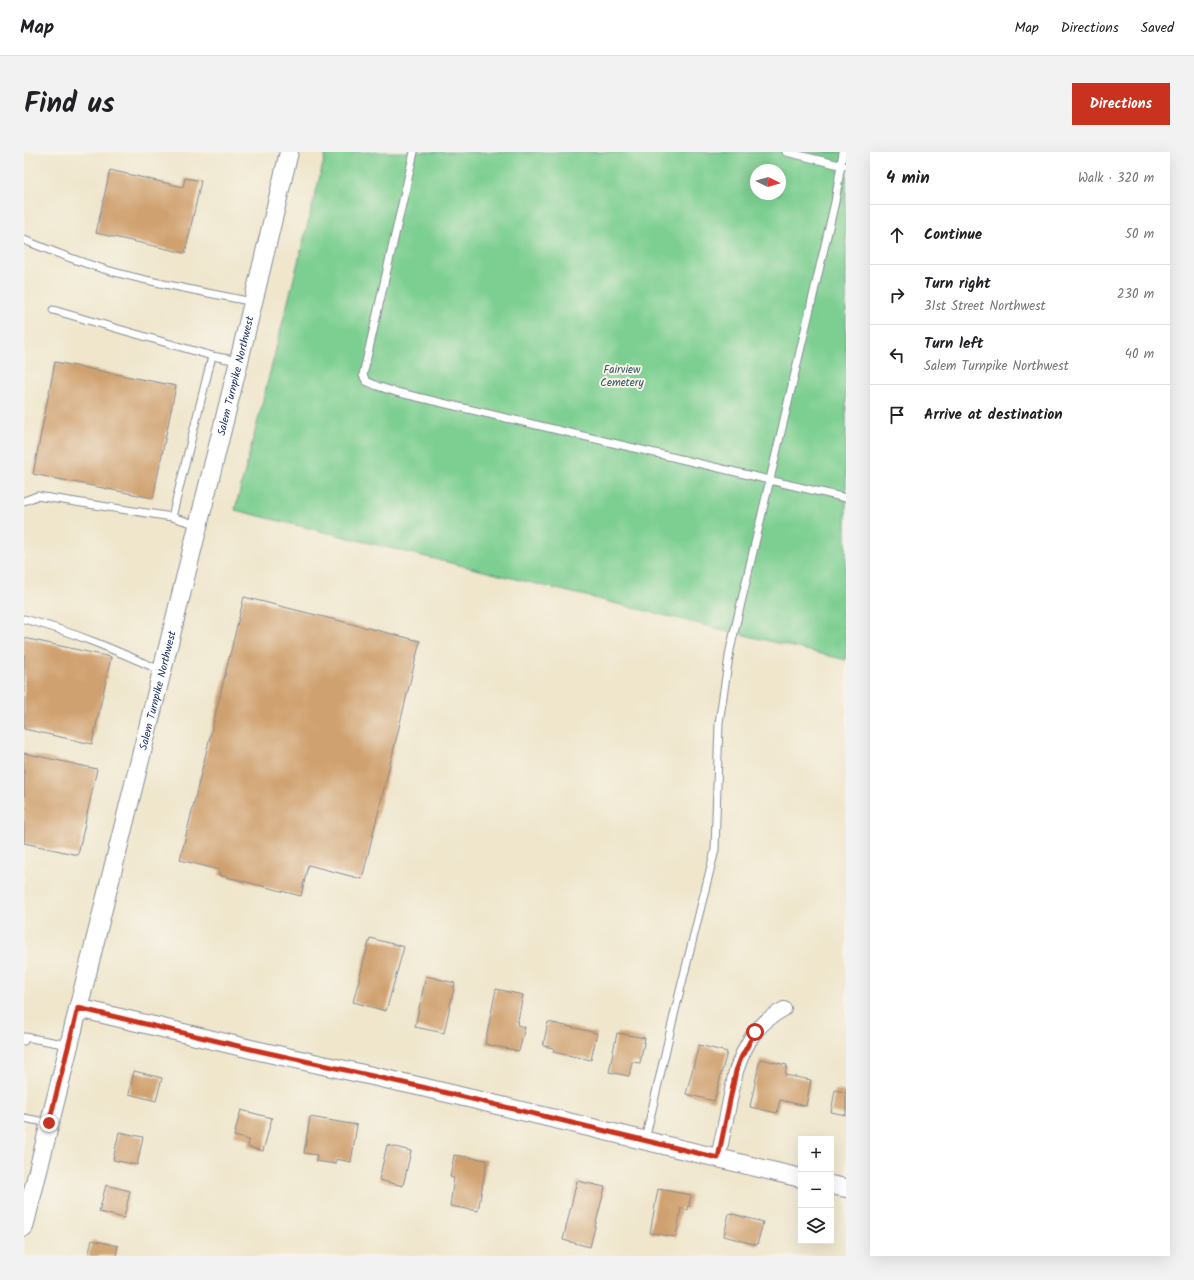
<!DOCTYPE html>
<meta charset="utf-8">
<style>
:root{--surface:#fff;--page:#f2f2f2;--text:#202124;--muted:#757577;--line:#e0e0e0;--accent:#c8321e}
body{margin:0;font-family:Kalam,sans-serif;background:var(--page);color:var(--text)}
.controls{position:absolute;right:12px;bottom:12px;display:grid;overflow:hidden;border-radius:0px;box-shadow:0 4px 16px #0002}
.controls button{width:36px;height:36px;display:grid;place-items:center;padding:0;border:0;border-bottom:1px solid var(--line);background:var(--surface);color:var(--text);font:20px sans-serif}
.compass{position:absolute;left:726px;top:12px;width:36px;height:36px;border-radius:50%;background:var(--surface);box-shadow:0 4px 16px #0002;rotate:95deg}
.stop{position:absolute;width:12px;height:12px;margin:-9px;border:3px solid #c8321e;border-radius:50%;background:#fff}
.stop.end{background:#c8321e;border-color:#fff;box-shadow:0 1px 4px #0008}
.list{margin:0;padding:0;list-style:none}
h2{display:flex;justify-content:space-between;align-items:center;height:52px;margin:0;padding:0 16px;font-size:17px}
h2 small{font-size:13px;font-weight:400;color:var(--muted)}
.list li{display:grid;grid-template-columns:26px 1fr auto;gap:12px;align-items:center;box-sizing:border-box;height:60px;padding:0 16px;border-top:1px solid var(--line)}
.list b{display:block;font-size:15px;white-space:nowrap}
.list p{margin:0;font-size:13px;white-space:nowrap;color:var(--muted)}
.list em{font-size:13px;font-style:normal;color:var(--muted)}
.icon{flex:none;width:22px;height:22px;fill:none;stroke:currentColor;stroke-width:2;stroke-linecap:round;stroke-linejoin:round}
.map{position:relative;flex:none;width:822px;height:1104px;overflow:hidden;border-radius:0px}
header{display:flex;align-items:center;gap:24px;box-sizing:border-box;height:56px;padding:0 20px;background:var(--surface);border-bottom:1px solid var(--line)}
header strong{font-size:19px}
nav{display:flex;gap:22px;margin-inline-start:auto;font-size:14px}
.intro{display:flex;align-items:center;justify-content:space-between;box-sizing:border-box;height:96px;padding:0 24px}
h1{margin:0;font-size:28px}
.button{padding:10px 18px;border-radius:0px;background:var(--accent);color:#fff;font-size:14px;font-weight:700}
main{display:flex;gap:24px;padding:0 24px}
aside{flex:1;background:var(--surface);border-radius:0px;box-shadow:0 4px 16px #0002}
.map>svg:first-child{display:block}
.green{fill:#7dcf91;stroke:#4c7f78;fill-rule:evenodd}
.building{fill:#d0a16f}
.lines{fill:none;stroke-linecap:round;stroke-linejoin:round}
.service-casing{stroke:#858a95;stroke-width:9}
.minor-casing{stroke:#858a95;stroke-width:16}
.tertiary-casing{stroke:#858a95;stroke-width:20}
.service{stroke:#fff;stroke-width:7}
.minor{stroke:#fff;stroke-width:14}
.tertiary{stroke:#fff;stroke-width:18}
.route{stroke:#c8321e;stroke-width:5}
.labels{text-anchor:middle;stroke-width:4;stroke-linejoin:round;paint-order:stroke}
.park-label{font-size:11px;fill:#34576b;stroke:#f7f3e8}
.street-label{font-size:11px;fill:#1b2f5e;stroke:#f7f3e8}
</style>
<header>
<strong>Map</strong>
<nav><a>Map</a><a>Directions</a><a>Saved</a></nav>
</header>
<div class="intro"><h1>Find us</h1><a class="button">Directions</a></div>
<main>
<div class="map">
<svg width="822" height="1104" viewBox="0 0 822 1104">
<rect width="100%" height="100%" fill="#f7f3e8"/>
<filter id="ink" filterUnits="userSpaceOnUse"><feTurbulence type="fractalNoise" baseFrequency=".025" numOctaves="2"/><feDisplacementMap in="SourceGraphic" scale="8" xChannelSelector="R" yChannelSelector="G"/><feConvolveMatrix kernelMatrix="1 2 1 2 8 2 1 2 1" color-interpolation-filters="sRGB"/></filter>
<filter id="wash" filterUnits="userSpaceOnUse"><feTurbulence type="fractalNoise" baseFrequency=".012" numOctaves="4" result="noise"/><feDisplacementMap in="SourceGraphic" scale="16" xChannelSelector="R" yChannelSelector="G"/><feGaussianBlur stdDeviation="0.9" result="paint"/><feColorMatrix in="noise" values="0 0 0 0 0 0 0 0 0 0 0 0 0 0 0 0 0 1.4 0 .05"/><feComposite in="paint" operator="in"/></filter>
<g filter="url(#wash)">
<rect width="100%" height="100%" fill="#efe6cc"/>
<path class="green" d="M302,0H822V508L211,358ZM732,18H756V42H732Z"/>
<g id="blocks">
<g class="building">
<path d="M86,18L159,35L161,26L177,29L161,101L72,81Z"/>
<path d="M31,210L152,234L129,346L9,322Z"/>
<path d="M220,445L396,489L338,727L284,713L277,744L195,723L196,718L156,708Z"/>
<path d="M0,486L87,505L68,592L0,577Z"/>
<path d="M0,601L73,617L54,703L0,691Z"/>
<path d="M346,786L380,795L362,859L329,850Z"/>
<path d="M402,824L431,831L420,881L391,875Z"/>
<path d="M472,837L499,843L493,873L501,875L495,899L461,892Z"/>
<path d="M524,870L573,881L567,908L529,900L530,896L519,894Z"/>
<path d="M593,881L621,886L616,911L608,910L605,924L585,920Z"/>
<path d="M675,893L703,900L690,949L662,942Z"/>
<path d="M736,907L763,913L761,923L787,928L782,954L756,948L753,961L726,955Z"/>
<path d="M110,919L138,926L132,949L105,942Z"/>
<path d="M811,938L822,940V963L807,960Z"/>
<path d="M217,958L248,966L239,999L224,995L225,988L210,984Z"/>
<path d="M286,965L333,973L327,1010L312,1007V1012L292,1009L293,1003L280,1001Z"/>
<path d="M95,980L119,985L113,1013L89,1008Z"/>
<path d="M363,993L387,999L379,1034L355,1028Z"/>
<path d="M430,1003L463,1008L454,1059L426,1054L430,1026L426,1025Z"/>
<path d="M553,1029L581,1035L566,1095L539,1088Z"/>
<path d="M82,1033L106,1039L100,1066L75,1060Z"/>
<path d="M634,1037L667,1043L664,1058L657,1056L652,1085L626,1081Z"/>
<path d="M705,1061L739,1070L733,1093L700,1084Z"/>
<path d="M68,1088L94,1094L92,1104H64Z"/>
</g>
</g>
</g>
<g filter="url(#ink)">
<use href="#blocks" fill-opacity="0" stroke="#858a95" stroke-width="1"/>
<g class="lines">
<defs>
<g id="service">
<path d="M390,0L339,223L342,229L353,234L372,240L822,346"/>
<path d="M762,0L820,14"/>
<path d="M0,88C27,99 55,110 83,118C131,132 181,140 229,150"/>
<path d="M29,158L188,204"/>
<path d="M0,349L13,344L148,365L188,204L215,209"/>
<path d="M148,365L174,373"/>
<path d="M0,467C50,480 91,498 138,519"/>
<path d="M0,889L1,885L45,893"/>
<path d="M0,966L25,971"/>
<path d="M621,988L650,863L691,698L695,571L706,498L811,50L819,0"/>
</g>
<path id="minor" d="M694,1006L712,919C722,890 732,872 760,857"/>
<g id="tertiary">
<path d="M54,856L231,898L398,935L777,1026"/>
<path d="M807,1033L822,1036"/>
<path id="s1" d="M0,1075L215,209L265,0"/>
</g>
</defs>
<use href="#service" class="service-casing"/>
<use href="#minor" class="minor-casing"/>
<use href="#tertiary" class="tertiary-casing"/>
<use href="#service" class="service"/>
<use href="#minor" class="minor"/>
<use href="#tertiary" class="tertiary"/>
</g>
</g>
<g class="lines" filter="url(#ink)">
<path class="route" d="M25,971L54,856L231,898L398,935L694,1006L712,919L717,906L731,880"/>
</g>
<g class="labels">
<g class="park-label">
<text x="598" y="221">Fairview<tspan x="598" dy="13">Cemetery</tspan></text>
</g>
<g class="street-label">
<text dy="4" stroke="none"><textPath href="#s1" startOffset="877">Salem Turnpike Northwest</textPath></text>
<text dy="4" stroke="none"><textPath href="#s1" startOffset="553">Salem Turnpike Northwest</textPath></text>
</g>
</g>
</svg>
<div class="controls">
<button>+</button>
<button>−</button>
<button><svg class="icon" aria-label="layers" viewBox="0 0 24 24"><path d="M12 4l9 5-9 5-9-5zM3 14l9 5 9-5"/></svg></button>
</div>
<svg class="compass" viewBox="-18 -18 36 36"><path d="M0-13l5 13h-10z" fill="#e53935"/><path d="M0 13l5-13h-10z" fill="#757577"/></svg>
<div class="stop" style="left:731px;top:880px"></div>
<div class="stop end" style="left:25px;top:971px"></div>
</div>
<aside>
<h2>4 min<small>Walk · 320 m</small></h2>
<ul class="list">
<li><svg class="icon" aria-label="ahead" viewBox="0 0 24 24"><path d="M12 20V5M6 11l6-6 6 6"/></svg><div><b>Continue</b></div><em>50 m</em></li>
<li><svg class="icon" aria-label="right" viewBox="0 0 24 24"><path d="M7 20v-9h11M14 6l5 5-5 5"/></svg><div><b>Turn right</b><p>31st Street Northwest</p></div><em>230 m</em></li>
<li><svg class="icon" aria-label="left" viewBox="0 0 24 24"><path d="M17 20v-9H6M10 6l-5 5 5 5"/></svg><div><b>Turn left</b><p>Salem Turnpike Northwest</p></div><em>40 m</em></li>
<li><svg class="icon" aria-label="arrive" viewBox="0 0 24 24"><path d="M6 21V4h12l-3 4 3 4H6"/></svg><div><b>Arrive at destination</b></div></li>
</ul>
</aside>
</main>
